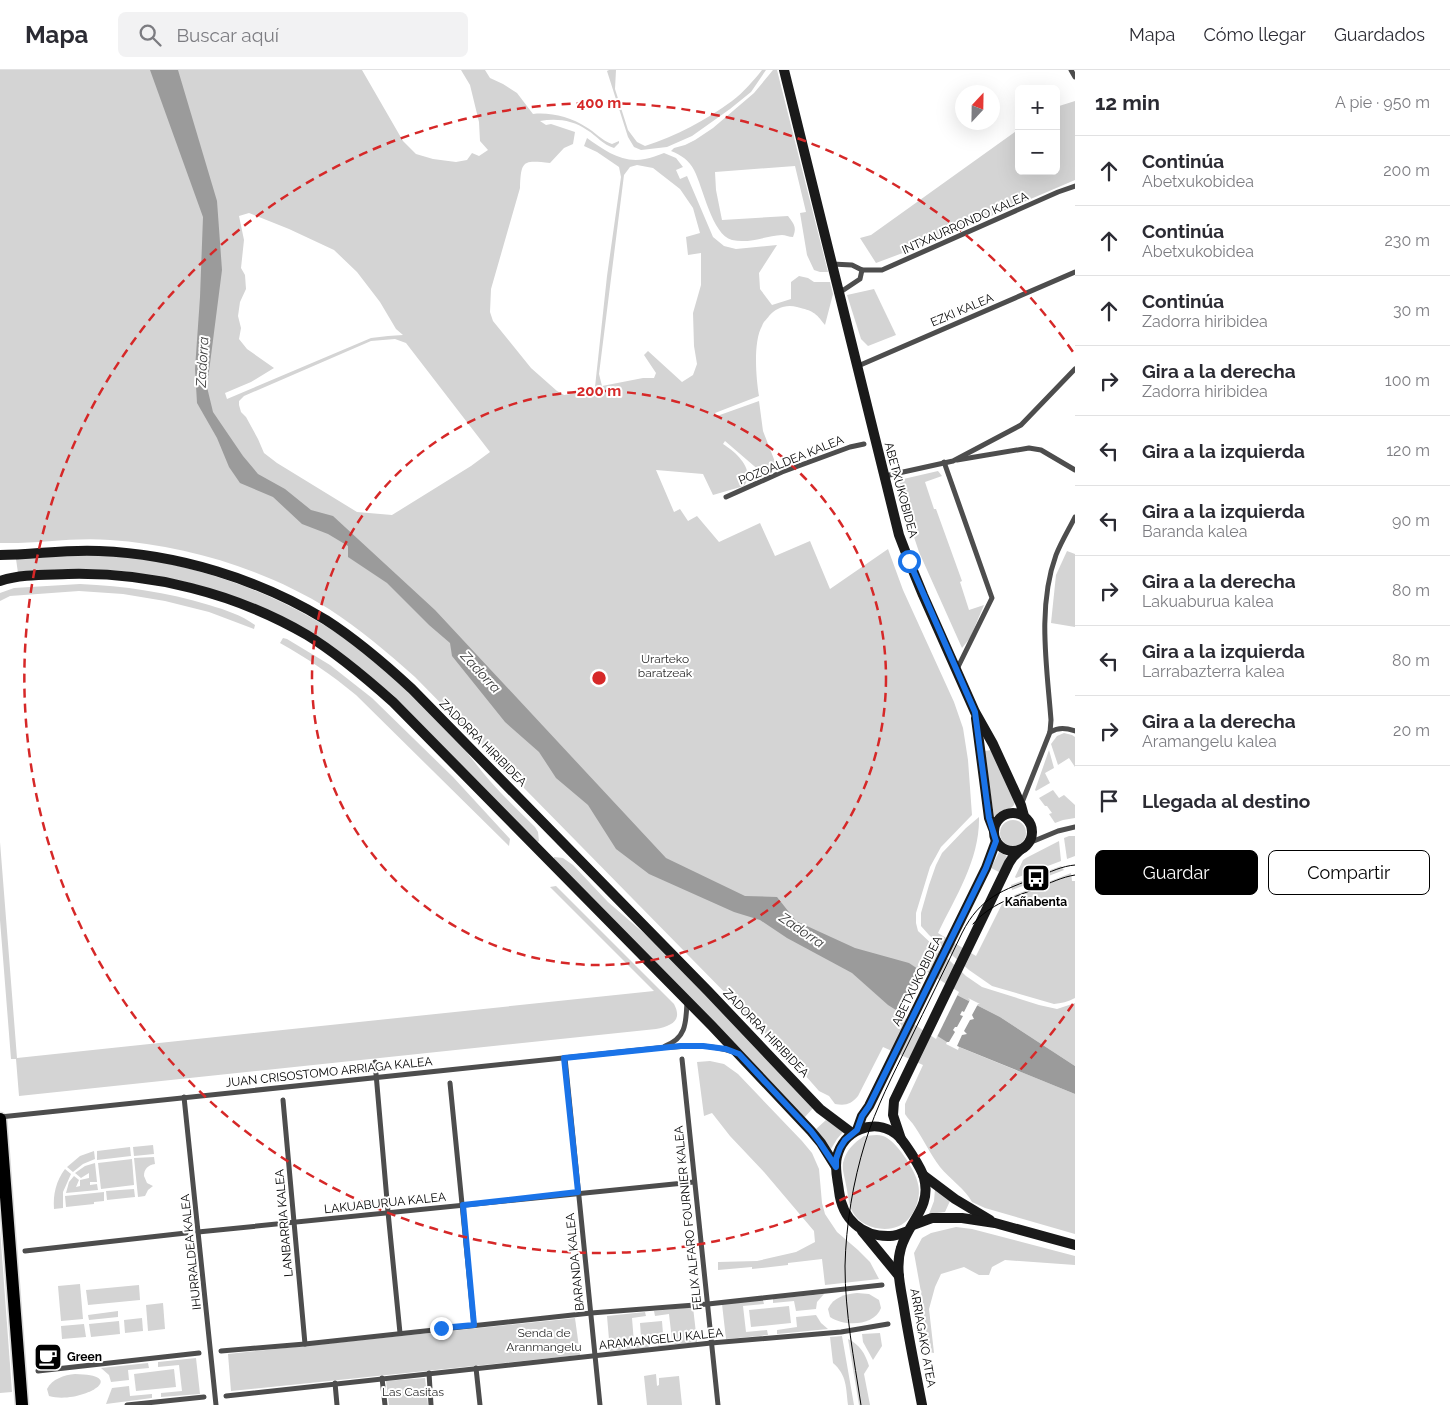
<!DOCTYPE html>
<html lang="es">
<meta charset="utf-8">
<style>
:root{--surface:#fff;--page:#f2f2f3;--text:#2b2b33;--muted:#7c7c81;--line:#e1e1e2;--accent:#000}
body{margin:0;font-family:Raleway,sans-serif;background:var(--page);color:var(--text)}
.controls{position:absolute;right:15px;top:15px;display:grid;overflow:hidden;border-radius:8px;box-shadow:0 5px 20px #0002}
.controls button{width:45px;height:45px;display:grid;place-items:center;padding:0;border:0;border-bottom:1px solid var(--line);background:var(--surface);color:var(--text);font:25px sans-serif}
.compass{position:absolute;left:955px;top:15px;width:45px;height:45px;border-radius:50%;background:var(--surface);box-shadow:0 5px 20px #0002;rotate:22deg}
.stop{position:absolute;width:15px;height:15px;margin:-11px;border:4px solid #1a73e8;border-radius:50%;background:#fff}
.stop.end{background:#1a73e8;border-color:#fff;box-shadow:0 1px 5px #0008}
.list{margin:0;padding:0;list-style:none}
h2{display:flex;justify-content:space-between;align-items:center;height:65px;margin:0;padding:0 20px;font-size:21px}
h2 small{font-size:16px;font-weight:400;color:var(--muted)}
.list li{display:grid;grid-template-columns:32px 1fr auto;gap:15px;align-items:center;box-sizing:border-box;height:70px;padding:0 20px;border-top:1px solid var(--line)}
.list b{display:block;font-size:19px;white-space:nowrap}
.list p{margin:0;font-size:16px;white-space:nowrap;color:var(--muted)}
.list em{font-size:16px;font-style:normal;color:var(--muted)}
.actions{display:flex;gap:10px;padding:15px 20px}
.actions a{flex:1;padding:11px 0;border:1px solid var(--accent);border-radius:8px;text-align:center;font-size:18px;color:var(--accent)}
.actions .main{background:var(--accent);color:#fff}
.icon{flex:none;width:28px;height:28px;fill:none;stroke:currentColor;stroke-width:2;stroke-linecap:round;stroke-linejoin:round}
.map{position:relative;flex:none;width:1075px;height:1335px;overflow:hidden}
header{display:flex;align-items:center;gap:30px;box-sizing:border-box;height:70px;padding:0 25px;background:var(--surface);border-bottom:1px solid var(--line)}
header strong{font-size:24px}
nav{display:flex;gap:28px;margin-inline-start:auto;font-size:18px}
.search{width:350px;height:45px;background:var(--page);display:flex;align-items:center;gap:12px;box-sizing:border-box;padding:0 18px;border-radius:8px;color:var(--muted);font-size:19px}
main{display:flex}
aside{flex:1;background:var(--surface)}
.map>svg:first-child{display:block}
.green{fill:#d4d4d4;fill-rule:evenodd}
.water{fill:#9b9b9b}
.pier{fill:#fff}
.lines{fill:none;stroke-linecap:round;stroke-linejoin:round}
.primary-casing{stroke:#dbdbdb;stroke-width:15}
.street{stroke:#4d4d4d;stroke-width:5}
.secondary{stroke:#1a1a1a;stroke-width:10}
.primary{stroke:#000;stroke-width:12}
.tram{stroke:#000;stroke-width:1}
.route{stroke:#1a73e8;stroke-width:6}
.ring{fill:none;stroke:#d62828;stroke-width:2.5;stroke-dasharray:9 6}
.labels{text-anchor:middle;stroke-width:4;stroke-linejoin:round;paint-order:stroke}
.street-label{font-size:12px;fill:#000;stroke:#fff}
.park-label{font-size:12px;fill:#2b2b2b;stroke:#fff}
.poi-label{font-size:12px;font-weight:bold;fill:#000;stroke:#fff}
.water-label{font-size:14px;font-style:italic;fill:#3c3c3c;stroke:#fff}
.centre{fill:#d62828;stroke:#fff;stroke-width:2.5}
.ring-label{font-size:15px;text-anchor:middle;font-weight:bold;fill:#d62828;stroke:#fff;stroke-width:4;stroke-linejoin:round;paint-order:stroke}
</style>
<header>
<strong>Mapa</strong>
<div class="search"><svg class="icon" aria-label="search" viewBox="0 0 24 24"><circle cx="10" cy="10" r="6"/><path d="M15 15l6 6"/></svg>Buscar aquí</div>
<nav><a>Mapa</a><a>Cómo llegar</a><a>Guardados</a></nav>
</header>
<main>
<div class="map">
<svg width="1075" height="1335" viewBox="0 0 1075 1335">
<rect width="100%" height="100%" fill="#fff"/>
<g class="green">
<path d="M0,0H362L403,71L416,84L433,89L456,92L467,90L472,83L479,86L488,80L480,71L479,52L470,15L461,0H485L490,8L503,14L517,23L533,44C550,42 571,47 586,57C595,62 602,71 612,74L619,71V73L614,78C603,75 597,66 587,60C573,50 556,48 540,51L546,55L551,54L575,62L573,74L564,78L550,93C523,90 521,90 520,118L491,219L490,242L493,251L531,298L557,321L564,325L577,323L595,317L607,206L621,107L619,97L597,82L584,76L587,68C604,80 623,94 645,89C651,88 658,85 664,83L676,88L683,97L676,100L680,109L687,106L713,167L724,176L736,179L777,175L759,203L760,219L772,235L791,229V212L799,206L808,208L814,212H830L833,224L825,255C815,242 813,241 797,237C786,234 776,238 769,246C767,249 763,252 762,256C753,272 756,308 759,326L715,343L717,346L759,331L763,361L777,397L761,402L725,371L723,374C736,382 756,400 744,416L713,425L703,404L656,400L674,442L680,439L688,451L697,446L719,472L760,453L775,486L810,471L830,519L888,479L903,520L954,632L963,658L968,690L972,745L941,777L930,797L916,843V853L918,861L966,906L982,917L1039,935L1057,939L1075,933V996L1000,947L957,925L959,977L1075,1024V1164L985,1138L972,1132C966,1120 949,1108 940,1097C930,1084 924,1070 915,1057C912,1052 908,1049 905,1044V1034L923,995L883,977L858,1026C851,1034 846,1036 835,1034L829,1026L819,1021L797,996L415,607C388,583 360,559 329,539C265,499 185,475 110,470C73,467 37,474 0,473ZM637,95L653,98L680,119L693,138L700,163L686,167L688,185L701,183V215L693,243L694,276L697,294L693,305L682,312L648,281L644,285L656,303L654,308H643L602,316L599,304L624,105L630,97ZM249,143L289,159L334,180L357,202L380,232L396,259L403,265L388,266L371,268L227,329L225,323L251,312L274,298L247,279L239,269L241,258L238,246L240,232L246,219L245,205L241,198L244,170L239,146ZM395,269L406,273L490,382L471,396L392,445L357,442L277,393L264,383L258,369L246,347L241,342L239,335V331L244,326L371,271Z"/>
<path d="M609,0H616L615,19L628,60L637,72L645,76C676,66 706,50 732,31C743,23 754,10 762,0H766L751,22L730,39L692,66L667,77L641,80L634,77L628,67L607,1Z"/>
<path d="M773,0H777L828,202H820L814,200L807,185L800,143L806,142L795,96L715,102L716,120L722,150L788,146C794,154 797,157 793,167C789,167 785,165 782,165C765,166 749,174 732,170C712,165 703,117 694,100C689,90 681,85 671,81L674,78L685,75L695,70L713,58L754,23Z"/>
<path d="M1075,31V110L916,178L876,193L860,168L871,165L1019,59V101H1056V37Z"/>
<path d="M874,219L896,265L868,276L861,269L847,225Z"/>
<path d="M938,401L942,406L925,412L934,439H936L962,511L960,512L969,540L984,535L970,568L962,578L919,482L909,452L899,410Z"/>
<path d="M1067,481L1075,484V557L1051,553L1056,505Z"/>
<path d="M98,484C120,487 143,488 165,493C239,509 306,538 366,584C396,607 423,635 449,661C464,677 476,695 490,711C504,727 520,742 535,757L538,762L539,771L537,772L393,625L333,578L198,515L172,509L123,501L80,499L18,503L16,489L55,486Z"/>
<path d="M80,514C124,516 167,522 209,535C226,540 241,545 255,555L254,559L209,542L165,531L123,524L79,521L10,526L0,531V523L14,518Z"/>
<path d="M283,568L287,569L330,595L372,628L453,707L510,769L509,776L356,625C332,605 307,588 280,573Z"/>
<path d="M1064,663L1072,665L1075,667V697L1069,688L1058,695L1051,674L1057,666Z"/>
<path d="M992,680L1015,730C1014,739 1011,737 1004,740C1000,742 998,745 994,746L984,681Z"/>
<path d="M1049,680L1054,698L1045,703L1050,713L1036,721L1035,720Z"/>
<path d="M1053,720L1059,728L1064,725L1075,735V748L1063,750L1055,753L1049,744L1052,743L1047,736H1045L1039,728Z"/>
<path d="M979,747C980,789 956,826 938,863L976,886L1002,834L1013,830L1012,826L1071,803L1072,811H1075V928C1068,932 1061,933 1054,934L992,916L969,900L929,865L921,856V843L929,815L936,795L942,783L966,758Z"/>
<circle cx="1013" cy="763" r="13"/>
<path d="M1069,766H1075V786L1067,789L1064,768Z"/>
<path d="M1059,771L1061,791L1016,808L1015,807L1023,790L1026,788Z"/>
<path d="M0,772L17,988L654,921L550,817L556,816L674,934C683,951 671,956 656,959L19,1026L16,989H11L0,850Z"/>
<path d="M999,782L1007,786L999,802L991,798Z"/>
<path d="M554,787L563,788L573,795L608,832L661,878L814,1037L804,1048L554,789Z"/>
<path d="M1061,796L1064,800L1012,820L1011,815Z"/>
<path d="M710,991L724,994L738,1004L802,1071L812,1083L819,1099L822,1133L825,1144L837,1162L858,1180L870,1192L879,1209L825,1215L822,1189L788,1193V1195L752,1199V1197L718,1200V1192L757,1191L796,1182L815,1172L814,1161L764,1102L730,1066L712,1043L704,1046L697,992Z"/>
<path d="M826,1050L843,1062L837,1069L831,1079L815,1060Z"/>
<path d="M864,1066C869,1066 877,1064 883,1066C896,1070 916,1101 918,1114C922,1129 913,1150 899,1156C883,1163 860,1157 852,1141C848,1133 848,1123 846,1115C845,1108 842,1100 843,1093C846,1080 854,1073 864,1066Z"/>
<path d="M153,1075L154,1084L134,1086L133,1077Z"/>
<path d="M130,1077L131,1086L97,1090V1081Z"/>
<path d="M94,1081L95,1089L83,1094L73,1102L67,1097L80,1086Z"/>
<path d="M154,1087L155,1094C148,1095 144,1099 144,1106L147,1113L153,1116L148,1120L145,1126L138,1127L134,1088Z"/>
<path d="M132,1089L134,1115L101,1119L98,1093Z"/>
<path d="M95,1093L97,1112H90V1115L97,1114L98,1120L66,1123L69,1112L74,1106L79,1110L76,1117L80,1116V1110L89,1108V1103L81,1108L75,1103L85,1096Z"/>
<path d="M65,1099L71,1104L63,1122V1138L54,1139C53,1124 56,1111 65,1099Z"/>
<path d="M134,1119L135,1127L107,1130L106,1121Z"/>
<path d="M935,1119L950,1131L945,1142L929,1144L934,1131Z"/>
<path d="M104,1122V1131L94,1132V1134L66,1137L65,1126Z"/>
<path d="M956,1157L972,1159L1075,1186V1195L1005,1190L992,1197L989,1205H979L964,1197L941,1204L935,1217L929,1239L934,1283L929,1282L921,1222L914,1183L922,1168L931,1163Z"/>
<path d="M0,1159L12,1322L0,1323Z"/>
<path d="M80,1214L83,1249L61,1251L58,1216Z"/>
<path d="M139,1215L140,1230L88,1235L86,1220Z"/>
<path d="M857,1223L869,1224L879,1230L881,1238C874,1256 845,1257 830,1247L828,1239C833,1227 846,1224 857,1223Z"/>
<path d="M824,1224L817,1232L816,1239L796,1241L794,1231L773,1233V1229Z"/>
<path d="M763,1230L764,1234L743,1236L746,1262L767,1260L768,1265L726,1269L722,1234Z"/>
<path d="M163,1233L165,1259L148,1261L146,1235Z"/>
<path d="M789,1236L791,1253L751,1257L749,1240Z"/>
<path d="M693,1237L697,1272L658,1276V1272L672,1270L669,1244L655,1246L654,1241Z"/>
<path d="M118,1241V1247L89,1250L88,1245Z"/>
<path d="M645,1242L646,1246L632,1248L634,1273L648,1272L649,1278L610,1281L607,1246Z"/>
<path d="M816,1245L821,1253L828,1259L777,1264V1260L797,1257L796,1247Z"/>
<path d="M142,1248L143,1261L125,1263L124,1250Z"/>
<path d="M575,1248L580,1285L231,1321L228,1284Z"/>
<path d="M119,1251L120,1264L91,1267L89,1254Z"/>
<path d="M662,1251L663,1264L641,1267L640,1253Z"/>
<path d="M84,1254L86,1267L62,1269L61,1256Z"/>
<path d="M880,1263L882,1276L873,1290L863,1272L862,1264Z"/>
<path d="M842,1266L854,1335H848C846,1318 847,1305 833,1293L830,1267Z"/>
<path d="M848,1269C860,1275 865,1283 869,1296L864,1304L870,1335H859Z"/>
<path d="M196,1288L200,1324L161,1327V1323L182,1321L179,1295L158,1297V1292Z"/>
<path d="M148,1293L149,1298L128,1300L129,1310L111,1312L109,1305L101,1298Z"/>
<path d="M174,1299L176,1317L136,1321L134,1304Z"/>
<path d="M75,1304C133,1305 79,1335 49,1326L47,1319C52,1309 64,1305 75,1304Z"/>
<path d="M656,1304L657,1316L659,1315V1308L679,1306L682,1335H647L644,1306Z"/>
<path d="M425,1308L428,1335H389L386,1311Z"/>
<path d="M129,1316L130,1326L152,1324V1328L106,1334L112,1318Z"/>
</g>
<path class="water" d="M150,0H178L217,131L222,200L207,317L213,342L243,386L258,404L285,419L311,440L333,446L435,540L666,788L745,826L777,827L796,851L855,878L909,893L957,925L1000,947L1075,996V1024L947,972L888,935L852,903L787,868L760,850L734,842L649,804L616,779L588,735L556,708L539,682L505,652L452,586L450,573L429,555L387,513L348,487V476L328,464L302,454L273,427L240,413L229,397L217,368L197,333L195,299L200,227L203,147Z"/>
<g class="pier">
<path d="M921,898L959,922L936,969L899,944Z"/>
<path d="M968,928L980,934H978L972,945L974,949L970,950L964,961L967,964L962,965L957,976L959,977L958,980L946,974L947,972H949L955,962L953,960L955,957H957L963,946L960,945L962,941L964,942L970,930Z"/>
</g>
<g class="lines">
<defs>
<path id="primary" d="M0,1049L22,1335"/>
</defs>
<use href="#primary" class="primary-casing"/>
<g class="street">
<path d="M1071,0L1075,7"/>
<path d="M832,194L852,195L862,200H882L1058,122L1075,116"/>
<path d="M839,223L860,209L862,200"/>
<path d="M858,296L1075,202"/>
<path d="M957,390L1029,378L1041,380L1075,400"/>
<path d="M944,392L992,528L957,599"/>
<path d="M885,406L953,391L1021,355L1075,299"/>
<path d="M726,427L782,402L850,377L864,374"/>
<path d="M1050,662C1059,657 1066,658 1075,661"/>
<path d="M1021,735L1050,662L1051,650C1047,597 1037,537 1056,485C1061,472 1069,459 1075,447"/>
<path d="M1029,773L1058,761L1075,757"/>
<path d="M665,976C687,968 686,951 687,931"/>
<path d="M565,988L600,1335"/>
<path d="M682,989L718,1335"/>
<path d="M375,992L388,1142L400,1263"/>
<path d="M450,1013L474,1255"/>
<path d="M184,1027L216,1335"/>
<path d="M283,1030L305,1274"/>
<path d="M0,1047L658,978C683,976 708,973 733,982"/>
<path d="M198,1162L694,1112"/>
<path d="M25,1181L186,1163"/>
<path d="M221,1281L305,1274L591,1243L708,1234L882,1215"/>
<path d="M476,1298L480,1335"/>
<path d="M38,1301L199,1283"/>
<path d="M429,1303L431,1335"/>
<path d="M382,1308L385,1335"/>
<path d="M335,1313L337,1335"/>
<path d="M226,1326L711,1273L841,1262L888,1254"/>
<path d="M127,1335L204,1327"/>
</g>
<g class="secondary">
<path d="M784,0L899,465L909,491L923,525L975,642L993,674L1021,735L1024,746"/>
<path d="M0,485C33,485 66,479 99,481C177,484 259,509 326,550C357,570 385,594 412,619L708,921L820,1039L852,1063"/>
<path d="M0,511C21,504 46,505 68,504C150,502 235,523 307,565C338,584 366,608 393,632L712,956L811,1061L821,1073L836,1097"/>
<path d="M976,648L989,748L994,761"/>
<circle cx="1013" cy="762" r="19"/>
<path d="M857,1060L862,1046L869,1036L986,798L996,771"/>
<path d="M901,1069L893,1045L894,1031L1009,793L1013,787L1020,780"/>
<path d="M923,1105L955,1129L990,1150"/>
<path d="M913,1155L932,1148H962L995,1153L1075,1175"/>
<path d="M862,1161L899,1206"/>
<path d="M908,1161C903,1163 896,1166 890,1166C862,1167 842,1149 839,1121C838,1111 834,1098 837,1087C843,1061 873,1047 896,1064C903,1069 922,1099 924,1108C932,1138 908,1152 901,1178C895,1197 901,1219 904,1238C909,1270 916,1303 922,1335"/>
</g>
<use href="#primary" class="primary"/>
<g class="tram">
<path d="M973,854C990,834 1014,827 1038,818C1050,813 1062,807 1075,805"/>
<path d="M861,1335C854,1289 845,1243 845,1196C846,1154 853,1112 865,1073C876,1037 893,1005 909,972C927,935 945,899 962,863C980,827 1003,820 1038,807C1050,802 1062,796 1075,795"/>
</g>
</g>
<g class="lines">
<path class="route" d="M441,1258L474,1255L463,1135L578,1122L564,988L680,976H703L726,979L739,984L811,1061L820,1073L836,1097V1089L840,1078L845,1070L857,1060L862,1046L869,1036L986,798L996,771L989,748L975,642L909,491"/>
</g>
<g class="ring">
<circle cx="599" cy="608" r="287"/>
<path d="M1073 934A575 575 0 1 1 1073 282"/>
</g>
<defs>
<symbol id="bus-square" viewBox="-11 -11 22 22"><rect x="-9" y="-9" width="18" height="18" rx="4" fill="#000" stroke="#fff"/><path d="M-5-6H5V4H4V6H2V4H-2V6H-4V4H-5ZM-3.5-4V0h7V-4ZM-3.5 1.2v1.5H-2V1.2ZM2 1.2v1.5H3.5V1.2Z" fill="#fff"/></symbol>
<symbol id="cafe-square" viewBox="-11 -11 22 22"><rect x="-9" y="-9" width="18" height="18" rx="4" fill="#000" stroke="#fff"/><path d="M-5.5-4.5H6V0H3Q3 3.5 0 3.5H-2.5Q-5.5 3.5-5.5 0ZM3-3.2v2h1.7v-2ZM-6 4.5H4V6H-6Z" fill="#fff"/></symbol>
</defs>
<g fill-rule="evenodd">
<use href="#bus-square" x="1020" y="792" width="32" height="32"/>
<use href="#cafe-square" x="32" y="1271" width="32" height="32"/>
</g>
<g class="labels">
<g class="street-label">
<text transform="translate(965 153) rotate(-24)" y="4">INTXAURRONDO KALEA</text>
<text transform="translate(962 240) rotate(-23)" y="4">EZKI KALEA</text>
<text transform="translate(791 390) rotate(-22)" y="4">POZOALDEA KALEA</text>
<text transform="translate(901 420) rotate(75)" y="4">ABETXUKOBIDEA</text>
<text transform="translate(483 673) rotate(45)" y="4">ZADORRA HIRIBIDEA</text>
<text transform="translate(917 911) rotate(-64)" y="4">ABETXUKOBIDEA</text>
<text transform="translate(766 963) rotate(46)" y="4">ZADORRA HIRIBIDEA</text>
<text transform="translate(329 1002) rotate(-6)" y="4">JUAN CRISOSTOMO ARRIAGA KALEA</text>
<text transform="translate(385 1133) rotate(-6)" y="4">LAKUABURUA KALEA</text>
<text transform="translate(688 1148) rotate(-96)" y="4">FELIX ALFARO FOURNIER KALEA</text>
<text transform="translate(284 1153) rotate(-95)" y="4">LANBARRIA KALEA</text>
<text transform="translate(191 1182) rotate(-96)" y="4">IHURRALDEA KALEA</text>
<text transform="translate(575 1192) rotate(-96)" y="4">BARANDA KALEA</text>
<text transform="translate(923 1268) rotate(80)" y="4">ARRIAGAKO ATEA</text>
<text transform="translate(661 1269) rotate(-6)" y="4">ARAMANGELU KALEA</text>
</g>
<g class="park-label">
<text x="665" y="593">Urarteko<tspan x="665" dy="14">baratzeak</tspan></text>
<text x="544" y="1267">Senda de<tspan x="544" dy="14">Aranmangelu</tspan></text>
<text x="413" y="1326">Las Casitas</text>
</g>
<g class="poi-label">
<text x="1036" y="836">Kañabenta</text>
<text x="67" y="1291" text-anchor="start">Green</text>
</g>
<g class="water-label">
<text transform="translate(202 292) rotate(-87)" y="5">Zadorra</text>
<text transform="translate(481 602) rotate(47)" y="5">Zadorra</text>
<text transform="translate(802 860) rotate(34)" y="5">Zadorra</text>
</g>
</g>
<circle cx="599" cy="608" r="8" class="centre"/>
<g class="ring-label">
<text x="599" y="38">400 m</text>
<text x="599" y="326">200 m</text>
</g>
</svg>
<div class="controls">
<button>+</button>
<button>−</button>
</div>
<svg class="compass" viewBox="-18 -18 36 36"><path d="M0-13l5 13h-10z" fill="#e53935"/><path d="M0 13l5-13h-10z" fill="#7c7c81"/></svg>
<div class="stop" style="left:909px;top:491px"></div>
<div class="stop end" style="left:441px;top:1258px"></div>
</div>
<aside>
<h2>12 min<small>A pie · 950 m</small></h2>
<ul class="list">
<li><svg class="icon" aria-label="ahead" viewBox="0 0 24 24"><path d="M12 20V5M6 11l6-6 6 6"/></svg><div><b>Continúa</b><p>Abetxukobidea</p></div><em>200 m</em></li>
<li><svg class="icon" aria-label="ahead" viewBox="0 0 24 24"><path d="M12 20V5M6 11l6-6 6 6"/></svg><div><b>Continúa</b><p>Abetxukobidea</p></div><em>230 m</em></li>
<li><svg class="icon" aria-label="ahead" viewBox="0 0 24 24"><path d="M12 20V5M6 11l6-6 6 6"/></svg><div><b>Continúa</b><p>Zadorra hiribidea</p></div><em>30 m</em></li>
<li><svg class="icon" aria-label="right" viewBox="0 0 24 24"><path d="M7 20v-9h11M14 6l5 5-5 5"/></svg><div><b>Gira a la derecha</b><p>Zadorra hiribidea</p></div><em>100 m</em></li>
<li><svg class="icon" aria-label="left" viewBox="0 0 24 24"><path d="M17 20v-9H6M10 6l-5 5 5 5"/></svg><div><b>Gira a la izquierda</b></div><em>120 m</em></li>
<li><svg class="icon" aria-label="left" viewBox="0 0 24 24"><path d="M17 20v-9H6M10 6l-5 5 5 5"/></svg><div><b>Gira a la izquierda</b><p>Baranda kalea</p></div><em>90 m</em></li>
<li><svg class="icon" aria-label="right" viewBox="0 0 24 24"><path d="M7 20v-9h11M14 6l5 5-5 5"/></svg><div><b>Gira a la derecha</b><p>Lakuaburua kalea</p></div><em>80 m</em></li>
<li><svg class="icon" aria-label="left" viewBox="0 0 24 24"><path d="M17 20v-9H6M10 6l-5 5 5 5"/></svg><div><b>Gira a la izquierda</b><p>Larrabazterra kalea</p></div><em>80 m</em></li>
<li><svg class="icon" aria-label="right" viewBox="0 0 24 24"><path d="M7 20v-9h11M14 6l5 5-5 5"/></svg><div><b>Gira a la derecha</b><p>Aramangelu kalea</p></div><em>20 m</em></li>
<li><svg class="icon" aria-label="arrive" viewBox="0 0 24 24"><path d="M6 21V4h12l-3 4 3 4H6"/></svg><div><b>Llegada al destino</b></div></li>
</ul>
<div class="actions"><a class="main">Guardar</a><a>Compartir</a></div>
</aside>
</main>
